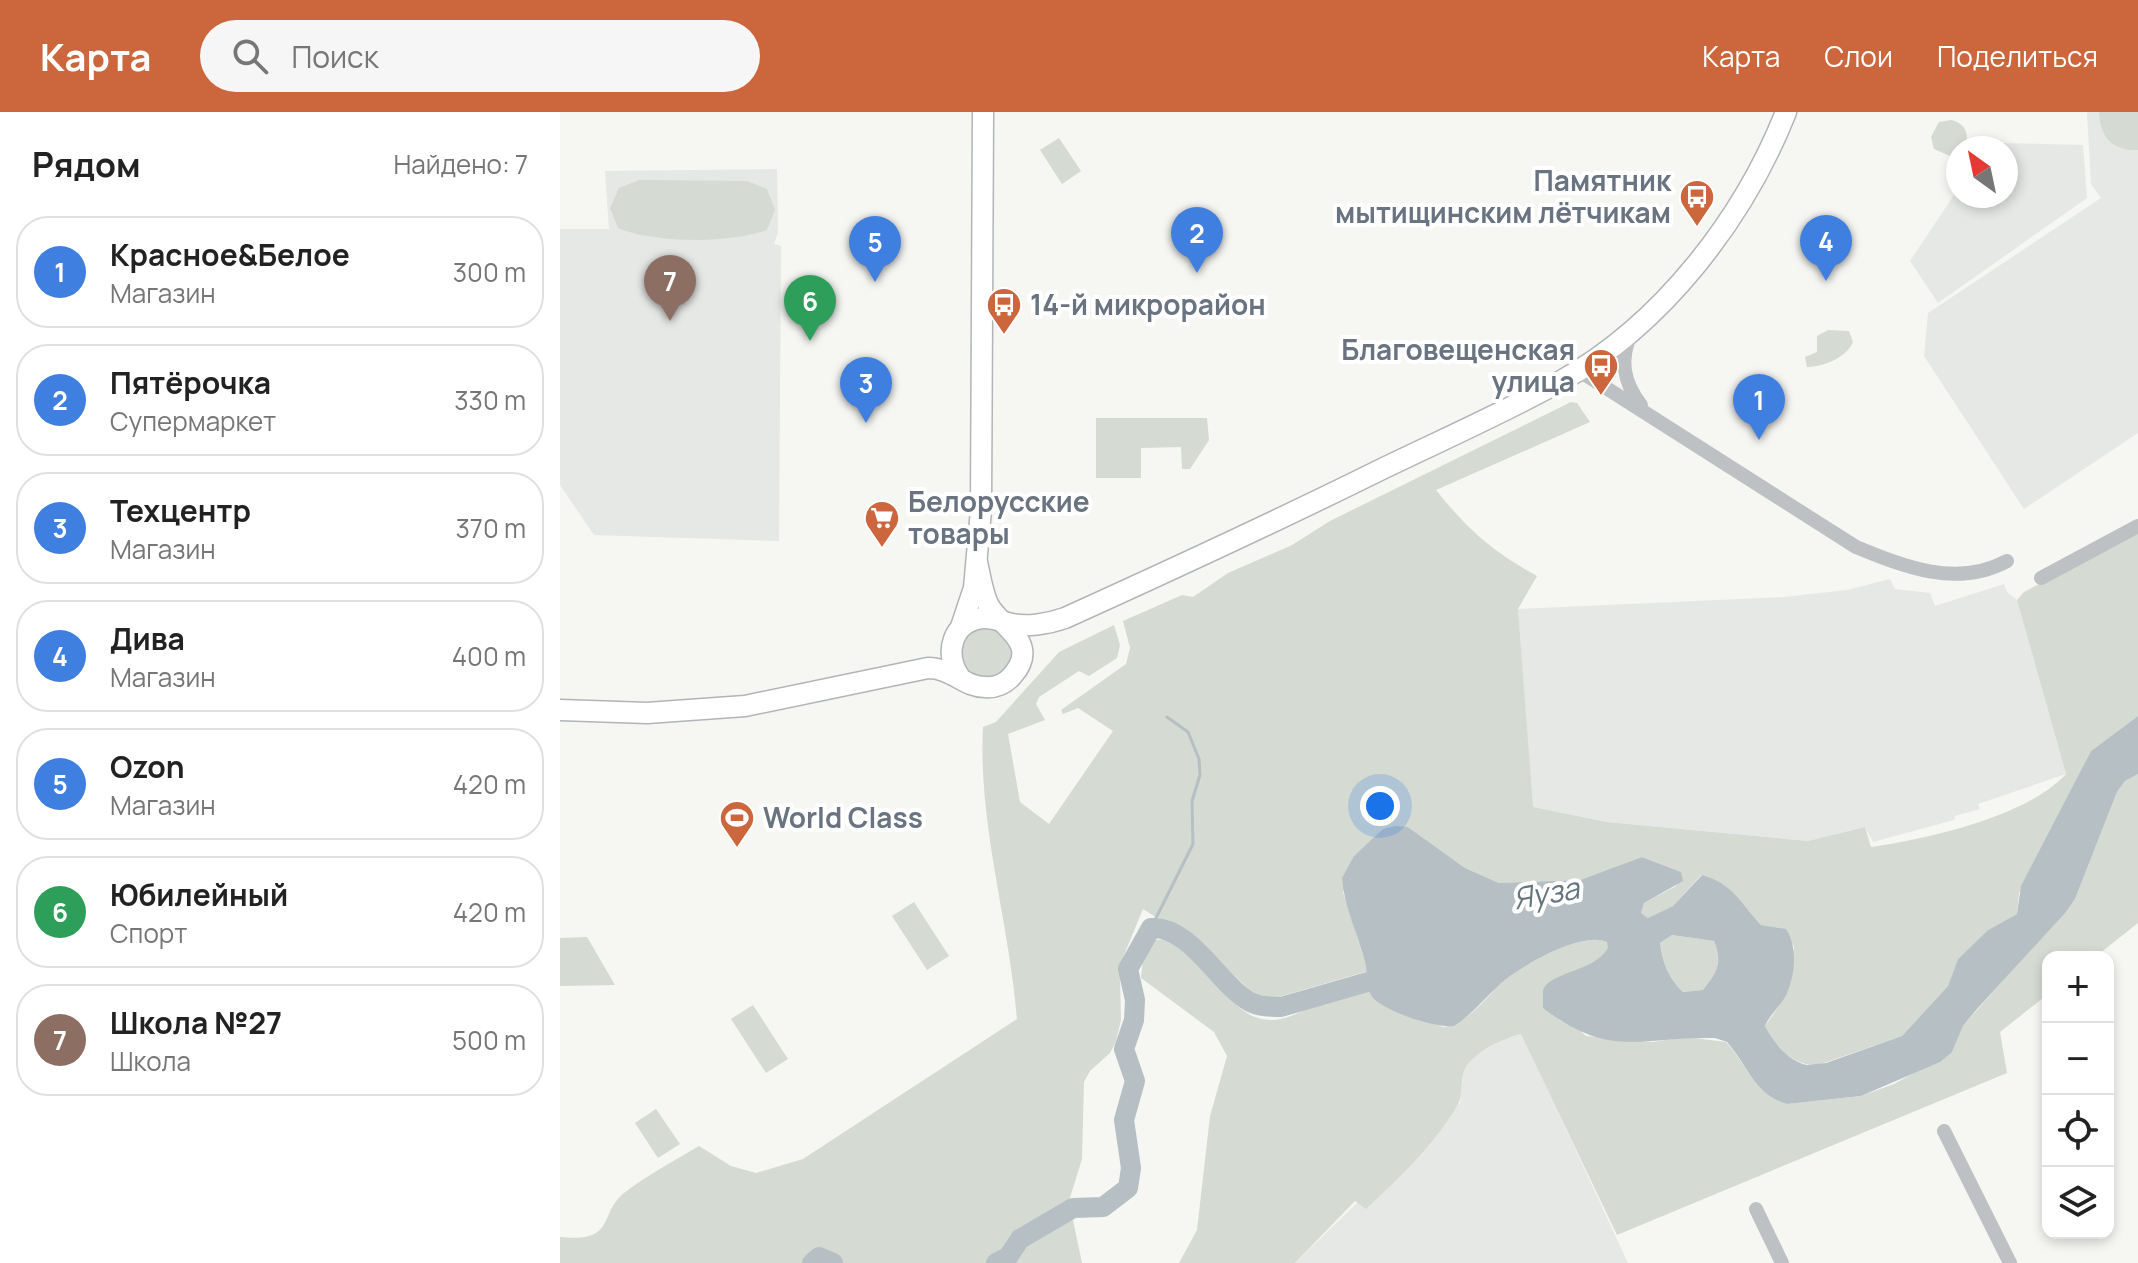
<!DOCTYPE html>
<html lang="ru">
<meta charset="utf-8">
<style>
:root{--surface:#fff;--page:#f6f6f6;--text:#222;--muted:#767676;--line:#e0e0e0;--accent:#cc673d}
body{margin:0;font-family:Manrope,sans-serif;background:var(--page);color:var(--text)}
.controls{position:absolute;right:24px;bottom:24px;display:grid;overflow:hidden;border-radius:16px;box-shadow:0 4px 12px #0003}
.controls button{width:72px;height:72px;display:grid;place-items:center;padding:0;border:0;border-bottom:2px solid var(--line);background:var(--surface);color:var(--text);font:40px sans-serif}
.compass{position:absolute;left:1386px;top:24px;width:72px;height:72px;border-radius:50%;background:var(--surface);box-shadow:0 4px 12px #0003;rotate:327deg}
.you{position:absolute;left:820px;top:694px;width:28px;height:28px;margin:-20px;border:6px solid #fff;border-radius:50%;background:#1a73e8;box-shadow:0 0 0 12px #1a73e833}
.badge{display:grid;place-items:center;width:52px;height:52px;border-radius:50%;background:var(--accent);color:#fff;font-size:26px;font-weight:700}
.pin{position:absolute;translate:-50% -66px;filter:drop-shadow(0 2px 4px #0008)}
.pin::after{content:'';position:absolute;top:42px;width:28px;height:24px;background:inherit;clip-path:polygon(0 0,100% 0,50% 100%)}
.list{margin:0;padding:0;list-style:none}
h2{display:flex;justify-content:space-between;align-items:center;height:104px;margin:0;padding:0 32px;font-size:34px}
h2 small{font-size:26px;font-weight:400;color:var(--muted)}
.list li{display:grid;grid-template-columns:52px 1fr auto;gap:24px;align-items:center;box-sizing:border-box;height:112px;margin:0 16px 16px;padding:0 16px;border:2px solid var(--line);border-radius:32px}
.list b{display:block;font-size:30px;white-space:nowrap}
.list p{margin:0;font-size:26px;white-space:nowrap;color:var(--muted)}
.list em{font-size:26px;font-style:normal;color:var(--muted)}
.icon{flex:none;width:44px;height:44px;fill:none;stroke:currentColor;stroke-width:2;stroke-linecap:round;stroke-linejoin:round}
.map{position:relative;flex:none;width:1578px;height:1151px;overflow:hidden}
header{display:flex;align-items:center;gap:48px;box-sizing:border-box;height:112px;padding:0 40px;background:var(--accent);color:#fff}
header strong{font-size:38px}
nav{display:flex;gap:44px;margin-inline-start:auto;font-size:28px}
.search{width:560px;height:72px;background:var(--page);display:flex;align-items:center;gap:20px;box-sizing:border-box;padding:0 28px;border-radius:44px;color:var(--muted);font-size:30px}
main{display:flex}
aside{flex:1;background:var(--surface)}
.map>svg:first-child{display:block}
.built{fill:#e6e8e6}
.green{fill:#d5dad3}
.water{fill:#b6bfc4;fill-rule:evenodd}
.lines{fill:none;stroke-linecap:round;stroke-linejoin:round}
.stream{stroke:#b6bfc4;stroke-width:3}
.river{stroke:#b6bfc4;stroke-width:20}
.secondary-casing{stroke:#b1b5b9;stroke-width:23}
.street{stroke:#bec1c4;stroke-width:14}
.secondary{stroke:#fff;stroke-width:20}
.labels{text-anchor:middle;stroke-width:8;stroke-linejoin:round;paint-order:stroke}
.poi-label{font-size:28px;font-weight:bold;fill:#697480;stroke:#fff;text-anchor:start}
.water-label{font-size:30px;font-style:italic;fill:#65757d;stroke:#fff}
</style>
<header>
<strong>Карта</strong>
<div class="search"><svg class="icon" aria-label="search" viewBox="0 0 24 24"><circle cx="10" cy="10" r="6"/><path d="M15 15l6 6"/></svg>Поиск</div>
<nav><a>Карта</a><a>Слои</a><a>Поделиться</a></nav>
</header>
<main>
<aside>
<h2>Рядом<small>Найдено: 7</small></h2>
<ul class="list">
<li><span class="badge" style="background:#3f7fe0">1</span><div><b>Красное&amp;Белое</b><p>Магазин</p></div><em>300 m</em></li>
<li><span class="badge" style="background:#3f7fe0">2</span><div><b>Пятёрочка</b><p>Супермаркет</p></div><em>330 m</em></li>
<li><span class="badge" style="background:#3f7fe0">3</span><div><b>Техцентр</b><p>Магазин</p></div><em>370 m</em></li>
<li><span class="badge" style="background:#3f7fe0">4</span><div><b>Дива</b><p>Магазин</p></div><em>400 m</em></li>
<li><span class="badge" style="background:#3f7fe0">5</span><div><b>Ozon</b><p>Магазин</p></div><em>420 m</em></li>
<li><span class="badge" style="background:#2e9e5b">6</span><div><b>Юбилейный</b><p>Спорт</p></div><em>420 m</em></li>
<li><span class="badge" style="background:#8d6e63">7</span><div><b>Школа №27</b><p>Школа</p></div><em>500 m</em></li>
</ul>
</aside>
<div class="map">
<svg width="1578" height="1151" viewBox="0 0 1578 1151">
<rect width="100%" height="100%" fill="#f6f6f3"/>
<g class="built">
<path d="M1527,0H1578V321L1464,397L1364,244L1368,201L1541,86L1531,72Z"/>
<path d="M1438,31L1523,33L1527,86L1378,191L1350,149L1398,77V84H1446V36H1437Z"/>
<path d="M217,57L218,120L214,132L221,134L219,429L34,423L0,373V117H49L45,59Z"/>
<path d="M1330,467L1335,477L1370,481L1375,494L1444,472L1447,480L1457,488L1506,662L1418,692L1420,697L1395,704L1394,708L1313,730L1305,715L1248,729L1047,710L972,695L958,497L1224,485L1287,478Z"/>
<path d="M962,922L1068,1151H735L900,991L904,956L914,945L943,927Z"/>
</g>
<g class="green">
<path d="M1539,0H1578V38C1552,39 1540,25 1539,0Z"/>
<path d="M1391,8C1405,11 1410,22 1405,35L1398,36V42L1390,44L1374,37L1371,25L1379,10Z"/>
<path d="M499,26L521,59L502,72L480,38Z"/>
<path d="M79,68L187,69L207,77L215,98L207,118C171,132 93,131 58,116L50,96L59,76Z"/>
<path d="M1268,218L1289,219L1293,230C1286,246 1263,255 1247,255L1245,245L1257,240V224Z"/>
<path d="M1011,290L1017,291L1030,310L876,378C908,418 932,439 977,464L958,497L973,695L1047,710L1248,729L1305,715L1311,735C1367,727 1467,705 1506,662L1457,488L1464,480L1578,420V604L1531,639L1459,781L1457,802L1428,818L1398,847L1388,874L1342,924L1258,953C1233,954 1216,936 1205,914L1221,891L1232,856L1234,834L1220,816L1201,813C1182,792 1171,770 1141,763L1113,794L1088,806L1081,801L1084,791L1116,774L1121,760L1082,745L1020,768L939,771L905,756L848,715L823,717L811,729L783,780L808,859L708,888L696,884L648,839L583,797L564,843L560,864L561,908L556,929L550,941L530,959L524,970L522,1047L509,1089L522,1151H0V1125C57,1131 38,1102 64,1081C87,1063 114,1049 139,1034L171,1054L196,1061L243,1047L457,907C449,809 418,713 423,615L436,610L499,540L554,513L560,533L557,546L529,564L519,559L479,585L476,592L485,608L448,622L460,690L489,712L553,619L518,596L503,602L501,598L566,552L570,536L563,509L622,483L633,485L668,461L732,433L770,409Z"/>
<path d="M536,306H647L649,328L630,357H622L621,335L581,336V366H536Z"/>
<circle cx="426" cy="540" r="26"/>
<path d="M1578,662V811L1535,845H1488V882L1440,920L1447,961L1057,1123L961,922C942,927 921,937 908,952C898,964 905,982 897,994C873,1034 840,1065 806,1097L795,1089L735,1151H619L637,1118L650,1004L667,944L654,920L581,866L583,847L595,828C638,823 661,899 702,907C727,912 744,896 766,888C780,883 795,882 809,879L825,892L883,915C909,912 927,883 946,867C967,851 1022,819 1047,830L1049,837L1043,845L1013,862L999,908L1015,914L1026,924L1093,930L1126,925L1166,930C1187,952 1194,983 1227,992L1301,984L1334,972L1392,940L1403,914L1515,787L1557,680L1565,669Z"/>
<path d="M354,790L389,844L367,858L332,804Z"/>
<path d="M1112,823L1154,829C1163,850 1157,860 1143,878L1123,880C1108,865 1103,852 1100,831Z"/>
<path d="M27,825L55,873L0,874V826Z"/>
<path d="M193,893L228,947L206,961L171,907Z"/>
<path d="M96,997L120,1032L98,1046L75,1011Z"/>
</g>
<path class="water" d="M1578,604V662L1565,669L1557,680L1515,787L1505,801L1417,897L1403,914L1392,940L1380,950L1301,984L1227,992C1194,983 1187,952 1167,930L1155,926C1078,924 1052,948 983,896V878C990,859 1033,861 1048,836L1047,830C1022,819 965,852 945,868C927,883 913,902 894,914C874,916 827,900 813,886C806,878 808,860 805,850C798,822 784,795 782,766L794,744L823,717L835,714L848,715L905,756L939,771L1020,768L1082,745L1121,760L1123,769L1084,791L1081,801L1088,806L1113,794L1142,763C1172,771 1181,791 1201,813L1226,817C1238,835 1235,862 1227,881C1222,893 1210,902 1205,914C1214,931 1228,949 1247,953L1266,951L1342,924L1388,874L1398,847L1428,818L1457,802L1461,774L1531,639ZM1112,823L1154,829C1163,851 1157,860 1143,878L1123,880C1108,865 1103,852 1100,831Z"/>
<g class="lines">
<path class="stream" d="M591,816L633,732L632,689L640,663L639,647L628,620L607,605"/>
<g class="river">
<path d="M252,1151L259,1145L273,1151"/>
<path d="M436,1151L448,1145L460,1127L513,1096L543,1095L568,1076L571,1056L564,1008L575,969L564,937L574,908L575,888L568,857L591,816C630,813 660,874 690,890C700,895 711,895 721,895L835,862"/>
</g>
<defs>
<g id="secondary">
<path d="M401,515L414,476L421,398L423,0"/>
<path d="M399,564C384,541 392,509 423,506C432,505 439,509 448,511C465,516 488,512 505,506C611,458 717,409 822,357C882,328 943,301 1001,269C1103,212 1184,106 1226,0"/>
<path d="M0,598L87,601L185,594L368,556C392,556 404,575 425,575C435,576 445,572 452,564C482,530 439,515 428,492C422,479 420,463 417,450"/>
</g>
</defs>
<use href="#secondary" class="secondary-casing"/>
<g class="street">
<path d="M1072,220C1059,247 1063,270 1081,293"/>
<path d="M1018,258L1296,435C1345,455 1397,476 1447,449"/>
<path d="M1481,466L1578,414"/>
<path d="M1384,1019L1450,1151"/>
<path d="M1196,1097L1222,1151"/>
</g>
<use href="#secondary" class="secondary"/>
</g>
<defs>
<symbol id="bus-pin" viewBox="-11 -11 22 30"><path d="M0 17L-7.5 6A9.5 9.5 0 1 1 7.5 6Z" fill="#cc673d" stroke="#fff"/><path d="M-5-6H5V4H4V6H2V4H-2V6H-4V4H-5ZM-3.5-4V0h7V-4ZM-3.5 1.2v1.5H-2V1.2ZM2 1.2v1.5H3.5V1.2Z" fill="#fff"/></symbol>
<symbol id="supermarket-pin" viewBox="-11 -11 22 30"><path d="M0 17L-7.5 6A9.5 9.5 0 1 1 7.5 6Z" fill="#cc673d" stroke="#fff"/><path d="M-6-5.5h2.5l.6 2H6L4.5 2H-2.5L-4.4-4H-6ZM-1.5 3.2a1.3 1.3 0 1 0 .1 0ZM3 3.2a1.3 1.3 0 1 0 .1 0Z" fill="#fff"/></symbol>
<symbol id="stadium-pin" viewBox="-11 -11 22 30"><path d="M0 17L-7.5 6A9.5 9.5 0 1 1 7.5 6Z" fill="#cc673d" stroke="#fff"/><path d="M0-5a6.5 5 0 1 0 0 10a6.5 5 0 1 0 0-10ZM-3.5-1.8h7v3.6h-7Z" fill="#fff"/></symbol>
</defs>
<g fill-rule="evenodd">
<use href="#bus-pin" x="1117" y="65" width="40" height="54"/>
<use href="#bus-pin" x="424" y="173" width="40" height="54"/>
<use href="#bus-pin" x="1021" y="234" width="40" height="54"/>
<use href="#supermarket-pin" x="302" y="386" width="40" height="54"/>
<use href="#stadium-pin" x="157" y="686" width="40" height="54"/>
</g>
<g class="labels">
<g class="poi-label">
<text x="1111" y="79" text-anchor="end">Памятник<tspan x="1111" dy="32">мытищинским лётчикам</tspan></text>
<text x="470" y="203">14-й микрорайон</text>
<text x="1015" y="248" text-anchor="end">Благовещенская<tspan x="1015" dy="32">улица</tspan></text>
<text x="348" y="400">Белорусские<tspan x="348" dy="32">товары</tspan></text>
<text x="203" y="716">World Class</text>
</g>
<g class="water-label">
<text transform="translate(986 782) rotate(-10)" y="10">Яуза</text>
</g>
</g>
</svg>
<div class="controls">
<button>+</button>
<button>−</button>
<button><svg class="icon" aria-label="locate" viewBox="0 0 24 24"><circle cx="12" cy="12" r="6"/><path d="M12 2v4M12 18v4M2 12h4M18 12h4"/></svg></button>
<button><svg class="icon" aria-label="layers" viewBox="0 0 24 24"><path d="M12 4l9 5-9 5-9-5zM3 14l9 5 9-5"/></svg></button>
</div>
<svg class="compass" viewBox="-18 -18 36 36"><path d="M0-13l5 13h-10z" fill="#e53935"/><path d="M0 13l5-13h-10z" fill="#767676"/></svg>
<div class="you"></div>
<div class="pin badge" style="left:1199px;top:328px;background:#3f7fe0">1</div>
<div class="pin badge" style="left:637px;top:161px;background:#3f7fe0">2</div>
<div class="pin badge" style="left:306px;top:311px;background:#3f7fe0">3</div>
<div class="pin badge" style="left:1266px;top:169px;background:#3f7fe0">4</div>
<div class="pin badge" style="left:315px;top:170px;background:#3f7fe0">5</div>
<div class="pin badge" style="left:250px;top:229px;background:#2e9e5b">6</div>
<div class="pin badge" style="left:110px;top:209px;background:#8d6e63">7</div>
</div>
</main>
